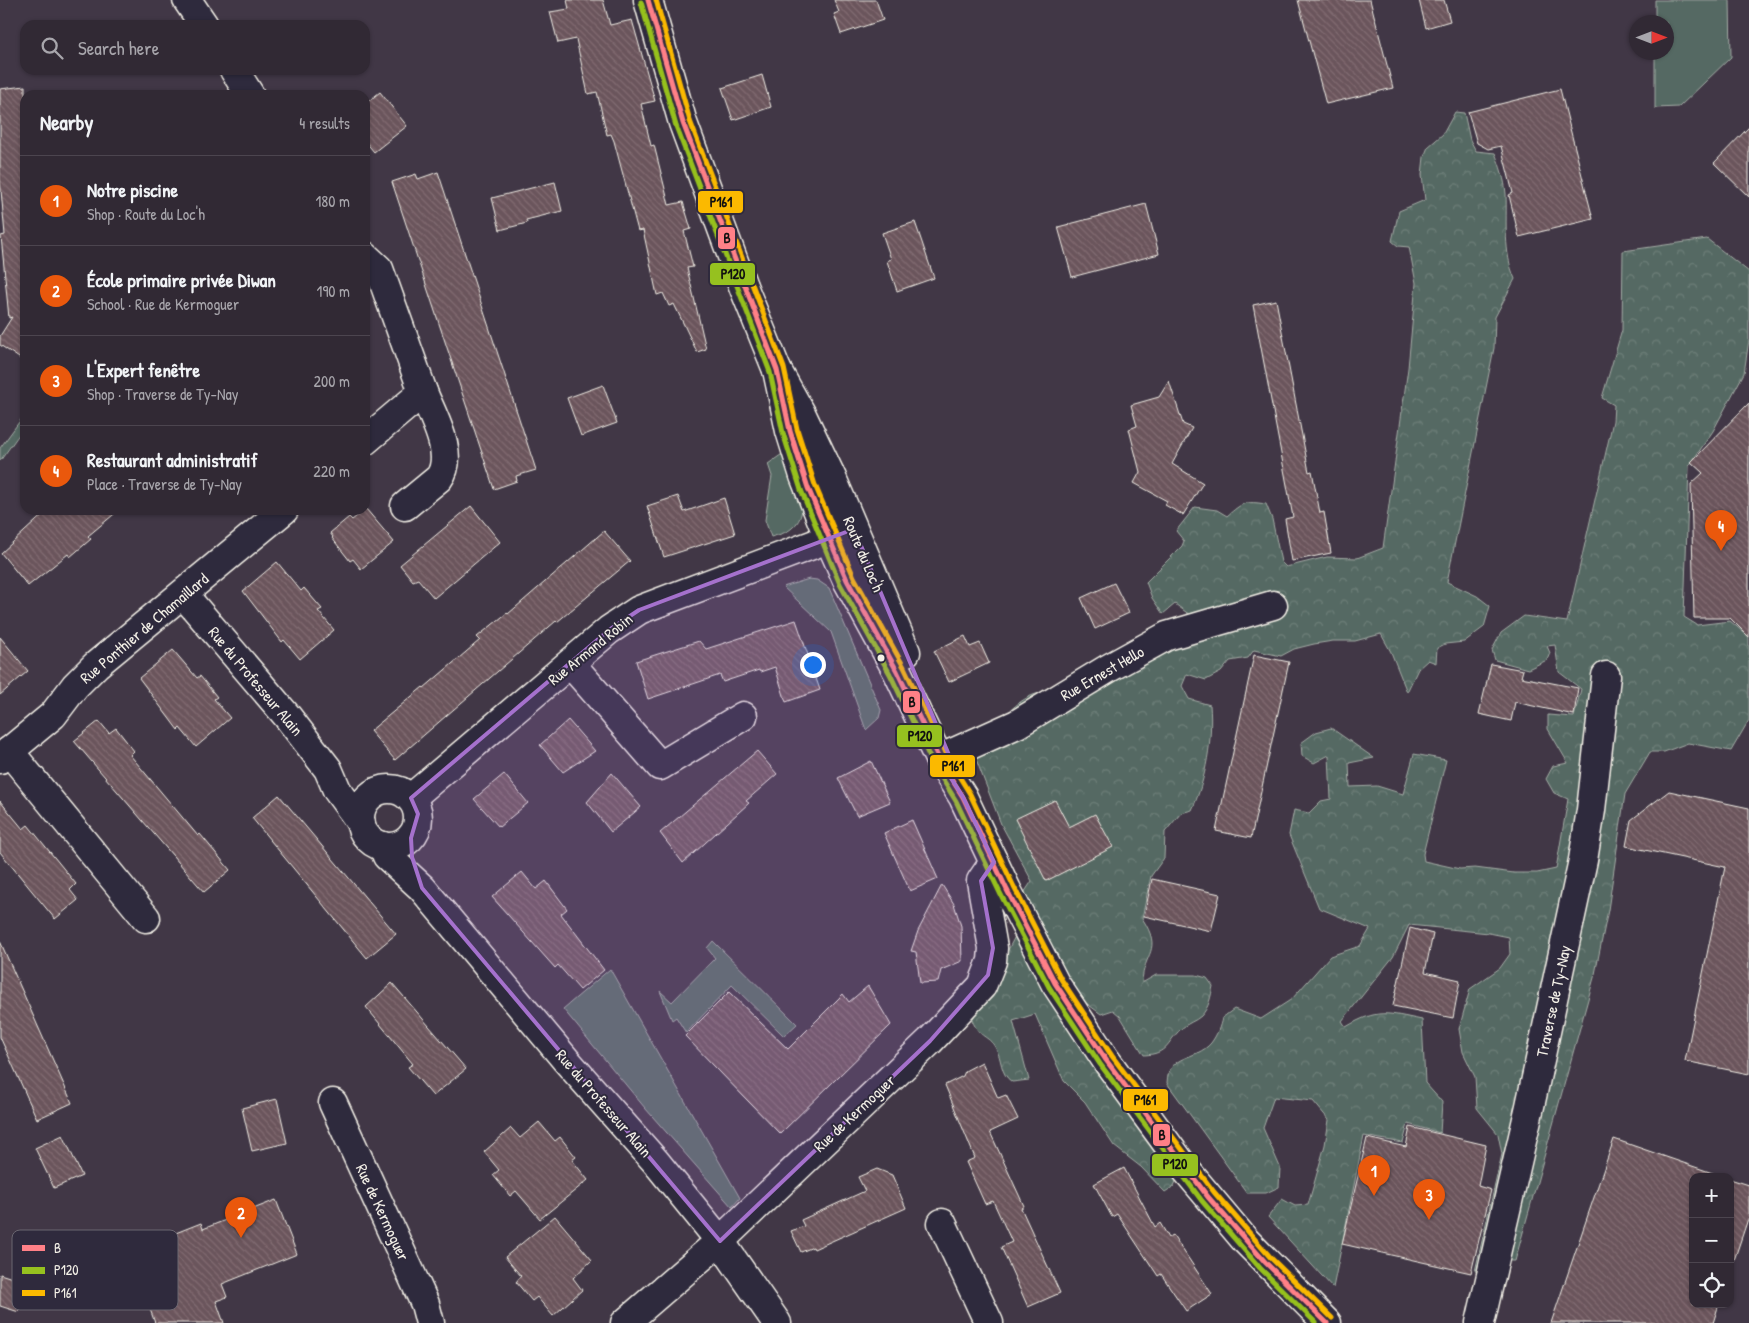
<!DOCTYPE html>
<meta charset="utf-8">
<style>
:root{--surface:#312934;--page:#3d3540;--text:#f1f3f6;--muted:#a8a6ac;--line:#4c454f;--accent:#ea580c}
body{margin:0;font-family:"Patrick Hand",sans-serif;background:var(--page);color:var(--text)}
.controls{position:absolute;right:15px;bottom:15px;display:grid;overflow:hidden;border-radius:10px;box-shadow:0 1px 4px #0004}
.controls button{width:45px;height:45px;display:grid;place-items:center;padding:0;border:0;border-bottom:1px solid var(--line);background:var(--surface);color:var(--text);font:25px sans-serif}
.compass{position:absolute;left:1629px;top:15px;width:45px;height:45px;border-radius:50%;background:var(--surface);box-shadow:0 1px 4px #0004;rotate:90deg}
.you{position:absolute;left:812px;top:664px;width:18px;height:18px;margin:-12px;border:4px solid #fff;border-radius:50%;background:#1a73e8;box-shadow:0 0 0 8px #1a73e833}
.badge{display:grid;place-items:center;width:32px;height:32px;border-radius:50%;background:var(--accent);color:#fff;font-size:16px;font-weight:700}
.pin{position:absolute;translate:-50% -41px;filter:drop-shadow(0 1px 2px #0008)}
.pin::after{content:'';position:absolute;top:26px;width:18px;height:15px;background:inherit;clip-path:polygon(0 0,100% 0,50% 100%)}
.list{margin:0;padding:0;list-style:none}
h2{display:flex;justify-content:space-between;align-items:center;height:65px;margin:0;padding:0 20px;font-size:21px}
h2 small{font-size:16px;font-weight:400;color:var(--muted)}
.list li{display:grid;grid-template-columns:32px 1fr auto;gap:15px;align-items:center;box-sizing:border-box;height:90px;padding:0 20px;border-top:1px solid var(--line)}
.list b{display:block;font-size:19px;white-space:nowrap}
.list p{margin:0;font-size:16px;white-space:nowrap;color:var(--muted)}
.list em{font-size:16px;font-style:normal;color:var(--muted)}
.icon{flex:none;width:28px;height:28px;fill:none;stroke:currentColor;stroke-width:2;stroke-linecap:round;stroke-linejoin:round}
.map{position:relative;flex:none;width:1749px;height:1323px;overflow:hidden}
.search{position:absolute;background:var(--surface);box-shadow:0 1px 4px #0004;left:20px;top:20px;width:350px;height:55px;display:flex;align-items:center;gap:12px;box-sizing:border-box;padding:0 18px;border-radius:15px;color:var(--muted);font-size:19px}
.panel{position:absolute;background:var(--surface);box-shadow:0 1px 4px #0004;left:20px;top:90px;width:350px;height:425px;border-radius:15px}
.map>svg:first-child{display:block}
.grass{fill:#556963;stroke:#a4ada6}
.forest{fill:url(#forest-crowns);stroke:#a4ada6}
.building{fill:url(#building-back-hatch);stroke:#f4f1e8}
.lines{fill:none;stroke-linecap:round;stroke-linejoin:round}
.street-casing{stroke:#f4f1e8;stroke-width:31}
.secondary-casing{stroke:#f4f1e8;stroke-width:31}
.street{stroke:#2f2a3d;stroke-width:28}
.secondary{stroke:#2f2a3d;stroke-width:28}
.bus-1-casing{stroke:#2f2a3d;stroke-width:9}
.bus-2-casing{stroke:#2f2a3d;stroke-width:9}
.bus-3-casing{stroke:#2f2a3d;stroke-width:9}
.bus-1{stroke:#ff8087;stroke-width:5}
.bus-2{stroke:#96c11f;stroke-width:5}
.bus-3{stroke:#fbb900;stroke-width:5}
.marked{fill:#a571cd;fill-opacity:0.2;stroke:#a571cd;stroke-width:4;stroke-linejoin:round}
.bus-dot{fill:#f4f1e8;stroke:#2f2a3d;stroke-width:2}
.labels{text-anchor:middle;stroke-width:4;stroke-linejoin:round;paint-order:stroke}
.street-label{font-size:16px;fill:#f4f1e8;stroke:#2f2a3d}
.key{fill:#2f2a3d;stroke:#6a6670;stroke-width:1}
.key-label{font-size:14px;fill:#f4f1e8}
.line-badge{stroke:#2f2a3d;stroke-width:2}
.pale-badge-label{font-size:14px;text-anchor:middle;font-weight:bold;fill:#111}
</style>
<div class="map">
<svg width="1749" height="1323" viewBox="0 0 1749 1323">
<defs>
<pattern id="forest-crowns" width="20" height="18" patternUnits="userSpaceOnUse" patternTransform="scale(1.25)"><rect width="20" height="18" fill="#556963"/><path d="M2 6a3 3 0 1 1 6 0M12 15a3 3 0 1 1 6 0" fill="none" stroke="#6e7f79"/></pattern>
<pattern id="building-back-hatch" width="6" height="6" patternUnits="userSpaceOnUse" patternTransform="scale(1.25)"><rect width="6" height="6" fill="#6b545b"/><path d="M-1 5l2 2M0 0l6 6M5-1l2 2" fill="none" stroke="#816d73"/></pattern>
</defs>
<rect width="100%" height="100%" fill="#413746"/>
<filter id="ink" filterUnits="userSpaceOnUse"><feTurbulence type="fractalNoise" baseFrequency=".02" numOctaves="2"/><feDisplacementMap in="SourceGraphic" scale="10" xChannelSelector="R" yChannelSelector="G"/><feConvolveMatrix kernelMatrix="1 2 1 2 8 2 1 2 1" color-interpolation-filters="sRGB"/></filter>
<g filter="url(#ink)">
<g class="grass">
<path d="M1655,0H1730L1731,57L1679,107L1655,108V53L1666,52V22H1655Z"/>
<path d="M25,414V426L0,461V448Z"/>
<path d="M785,452C792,474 815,510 792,528C787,533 777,535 771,537L765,520L772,476L768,464Z"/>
<path d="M809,579L817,580L829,588L881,710L879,718L866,730L831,632L783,587Z"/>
<path d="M713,941L797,1024L784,1036L732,985L686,1033L676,1017L672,1020L660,991L672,1002L715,958L707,948Z"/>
<path d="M610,969L740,1198L732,1207L645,1108L563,1009Z"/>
</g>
<g class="forest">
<path d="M1455,112L1464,113L1470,140L1476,151L1495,153C1500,165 1505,181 1506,194C1507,223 1503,252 1515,279L1495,317L1494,348L1447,582L1477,596L1490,606L1484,627L1464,642L1445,644L1437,648L1436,663L1428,660L1418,669L1407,692L1391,652L1381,634L1355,641H1333L1314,644L1294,649L1281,656L1254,650L1248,658L1230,661L1221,672L1206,680L1187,674L1182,686L1189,699L1210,705C1213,739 1206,779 1192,810L1181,813L1165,832L1164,858L1151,876L1142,918C1164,952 1143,952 1142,983L1156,975H1196L1207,978L1213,986C1211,996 1209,1008 1201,1016C1196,1021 1187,1023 1181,1029C1166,1043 1168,1054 1144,1055L1120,1016L1113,1010L1101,1014L1086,1003H1075L1177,1179L1174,1186L1165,1192L1141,1167L1114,1146L1085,1102L1064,1081L1035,1014L1013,1021L1029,1080L1012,1082C999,1073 1003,1059 995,1047C988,1035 980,1039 972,1020L1027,913L1024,893L1032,881L1001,824L974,754C994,731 1015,692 1049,692C1077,685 1119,680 1143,665C1162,653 1178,635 1194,618L1175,604L1163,614L1152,598L1146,582L1182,546L1184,541L1176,531L1195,507L1217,510L1227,516C1243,502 1245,501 1266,504L1272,519L1281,562L1286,567L1327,557L1357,558L1383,548L1408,368L1416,283L1409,247L1398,246L1392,241L1399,211L1425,200L1422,175L1424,157L1428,147L1443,134Z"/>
<path d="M1707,239L1749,272V340L1744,373L1713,431L1689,466L1684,617L1697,625L1730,621L1749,637V720L1731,751L1688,743L1664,752H1650L1625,794L1608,910L1595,974L1515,1261H1506L1481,1273L1475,1271L1502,1154L1498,1134L1477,1108L1475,1077L1463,1052L1459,1029L1470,989L1500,968L1510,954L1509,937L1489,933L1409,925L1393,957L1342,1021L1346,1027C1378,1008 1387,1013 1422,1020L1425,1083L1442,1102L1440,1133L1408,1124L1403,1143L1364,1136L1333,1288L1268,1217L1282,1199L1295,1206L1308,1205L1325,1145L1329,1120L1313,1101L1274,1097L1263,1128L1280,1167L1279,1187L1266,1193H1247L1167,1083C1168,1053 1196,1061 1211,1043C1217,1035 1220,1027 1222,1018L1234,1009L1261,1019L1292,999L1330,956L1360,946L1370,929L1319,908L1289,835L1294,810L1309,813L1321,801L1331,799L1329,755L1314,763L1302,756L1301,743L1316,732L1331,728L1374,758L1349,763L1350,787L1377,786L1403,794L1414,754L1446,760L1423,854L1424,861L1460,869L1475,868L1514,873H1537L1556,869L1568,799L1554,793L1546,779L1553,766L1568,763L1548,729V715L1574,717L1581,689L1559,672L1555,645L1547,646L1550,653L1547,660L1528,669L1495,660L1492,650L1501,633L1524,616L1567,622L1613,421L1614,405L1602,398L1622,330L1623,251Z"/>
</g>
<g class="building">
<path d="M567,0H603L610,25L632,20L655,101L641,104L651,146L654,145L669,205L683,202L691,229L684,231L693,267L687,268L706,349L697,352L674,304L669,306L663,293L657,295L643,230L638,231L614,141L611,134L607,135L597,92L588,94L576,39L558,43L550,12L569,9Z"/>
<path d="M834,0H876L883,20L841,34L834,14L839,12Z"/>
<path d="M1298,0H1370L1393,88L1326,104Z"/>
<path d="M1419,0H1444L1450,21L1426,28Z"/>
<path d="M762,75L771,107L733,120L722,88Z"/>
<path d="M25,86V362L0,345V336L12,317L9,318L1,236L5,235L0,179V89Z"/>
<path d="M1560,89L1593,219L1519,237L1509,195L1513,193L1501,146L1488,149L1477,143L1468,112Z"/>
<path d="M380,92L407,126L374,152L365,141V104Z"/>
<path d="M1749,127V197L1714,163Z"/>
<path d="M438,172L536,470L516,476L517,481L494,489L392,182L416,174L418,179Z"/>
<path d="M555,182L562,211L526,220L527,223L500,230L492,198Z"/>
<path d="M1146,204L1159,254L1072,277L1058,227Z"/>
<path d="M915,222L934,278L897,291L887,261L891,259L882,233Z"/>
<path d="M1276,300L1309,472L1312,471L1320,513L1324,512L1331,553L1292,561L1285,519L1293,517L1253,305Z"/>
<path d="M1169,381L1183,424L1192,428L1172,464L1203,483L1183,515L1165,505L1167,501L1134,483L1140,472L1129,429L1137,426L1131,405L1159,397Z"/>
<path d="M603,385L617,423L581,436L567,398Z"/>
<path d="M1749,403V637L1730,618H1694L1691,484L1703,473L1691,462Z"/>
<path d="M678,496L684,512L724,498L735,534L664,557L647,506Z"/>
<path d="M471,506L500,542L434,598L418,579L413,581L400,565Z"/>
<path d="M366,509L394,542L361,569L353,559L350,561L332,538L333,537L330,533L349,517L352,520Z"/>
<path d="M48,510H119L88,536L91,539L70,557L68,554L28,586L1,553Z"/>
<path d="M604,531L630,561L557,622L556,621L395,760L370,731L423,687L424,688L480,640L477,637L507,613L508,614Z"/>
<path d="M277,562L301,591L304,588L322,609L318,611L334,630L300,659L284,640L282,642L243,591Z"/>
<path d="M1114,583L1129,613L1095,629L1081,598Z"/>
<path d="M796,620L820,690L786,702L775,667L760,672L759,670L723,682L720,675L648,699L636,661L699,641L706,649Z"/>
<path d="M965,636L970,647L980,643L989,663L949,682L934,651Z"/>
<path d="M0,637L28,671L0,695Z"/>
<path d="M173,650L197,678L200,676L217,697L214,699L230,718L196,747L180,728L178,730L139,678Z"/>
<path d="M1254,655L1289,662L1251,838L1216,831Z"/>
<path d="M1491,664L1523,670L1521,677L1578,688L1574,715L1515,702L1511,721L1479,714Z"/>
<path d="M568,720L595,751L563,772L540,745Z"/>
<path d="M99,721L109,733L116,728L134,751L130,755L198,836L200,834L230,870L204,892L74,741Z"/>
<path d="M757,751L777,774L746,801L749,803L683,863L660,833Z"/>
<path d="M871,761L890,802L857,816L838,778Z"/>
<path d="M612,773L641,807L611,832L587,802Z"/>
<path d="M504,774L528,803L499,827L474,799Z"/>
<path d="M1669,791L1749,808V1074L1685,1061L1725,867L1626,846L1631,820Z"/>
<path d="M279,795L396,934L367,958L252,818Z"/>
<path d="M1055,800L1069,827L1095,814L1113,847L1046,881L1015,819Z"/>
<path d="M0,801L23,829L28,825L76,884L70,890L78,900L55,919L0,852Z"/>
<path d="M912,820L938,879L910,891L884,833Z"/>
<path d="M522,872L536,889L546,881L567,909L561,914L604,970L580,990L558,965L555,968L492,897Z"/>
<path d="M1152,879L1220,894L1211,931L1144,916Z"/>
<path d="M942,885L954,904L961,926L962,961L941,970L938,982L920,983L916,952L911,951L918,931Z"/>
<path d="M1410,928L1433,934L1425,972L1460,980L1453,1018L1393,1006Z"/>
<path d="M0,941L72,1103L37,1119L0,1037Z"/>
<path d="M392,983L466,1069L433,1096L408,1067L413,1064L366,1007Z"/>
<path d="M868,986L891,1025L780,1134L685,1036L729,992L788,1049L843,994L849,1002Z"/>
<path d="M982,1062L998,1098L1006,1095L1018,1119L990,1132L1024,1206L1021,1208L1060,1293L1028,1307L1001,1247L1012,1242L993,1201L985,1204L966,1162L975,1158L945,1085L963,1076L965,1071Z"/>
<path d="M277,1099L287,1143L252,1151L242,1108Z"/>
<path d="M539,1122L555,1141L560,1137L576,1157L572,1160L588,1180L540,1219L516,1191L510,1196L493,1175L499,1170L484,1152L511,1128L520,1138Z"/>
<path d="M1410,1127L1486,1145L1478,1186L1491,1190L1471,1273L1342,1244L1367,1138L1406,1147Z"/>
<path d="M63,1135L82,1176L54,1188L35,1148Z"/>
<path d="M1614,1139L1724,1177H1693V1304H1719L1713,1323H1551Z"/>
<path d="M1124,1168L1155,1227L1160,1223L1169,1238L1173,1235L1212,1294L1186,1311L1161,1274L1158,1276L1117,1214L1112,1217L1094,1184Z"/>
<path d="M877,1169L892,1175L906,1208L814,1249L813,1247L801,1252L791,1231L804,1226L801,1220L865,1191L858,1177Z"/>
<path d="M1730,1179L1749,1185V1216L1730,1272Z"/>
<path d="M276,1200L297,1254L222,1284L227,1297L216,1301L224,1323H155L133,1262L162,1251L158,1240L201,1223L203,1229Z"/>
<path d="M555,1216L592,1260L573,1278L582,1290L553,1316L537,1297L532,1301L516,1282L521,1276L505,1257Z"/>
<path d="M0,1274L28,1283L19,1312L0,1306Z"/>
</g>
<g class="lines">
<defs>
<g id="street">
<path d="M187,0L204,25"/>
<path d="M234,70L250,95"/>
<path d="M365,256L379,269L423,392L365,441"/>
<path d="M405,506L439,478C456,455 432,415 423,392"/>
<path d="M183,594L287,716L328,769L337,790L361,823"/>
<path d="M571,664L660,766L743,716"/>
<path d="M9,751L146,918"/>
<path d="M0,759L53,715L75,686L96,665L284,510"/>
<path d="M939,759L1017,724L1109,668L1167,636L1273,605"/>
<circle cx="389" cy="818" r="29"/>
<path d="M411,798L609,630L639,610L852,530"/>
<path d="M383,846L387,856L422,888L566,1060L656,1162L720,1241L777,1323"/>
<path d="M333,1103L425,1304L430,1323"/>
<path d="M942,1223L989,1323"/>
<path d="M625,1323L720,1241L930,1041L982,986L992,961L993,948L981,881L994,862"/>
<path d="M1480,1323L1530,1106L1583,860L1591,810L1606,676"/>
</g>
<g id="secondary">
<path d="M648,0L683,123L743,286L777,370L801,413L832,478L906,652"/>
<path d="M777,370L790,431L804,476L829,539L847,580L897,671L939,759L963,797L1007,890L1055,983L1106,1060L1187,1171L1245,1240L1327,1323"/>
</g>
</defs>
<use href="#street" class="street-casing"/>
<use href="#secondary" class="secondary-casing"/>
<use href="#street" class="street"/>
<use href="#secondary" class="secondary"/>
<defs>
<path id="bus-1" d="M648,0L683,123L777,370L790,431L808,488L847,580L897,671L939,759L963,797L1007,890L1055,983L1106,1060L1208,1197L1266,1263L1327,1323"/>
<path id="bus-2" d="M641,2L676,126L770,372L783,433L801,490L840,584L890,674L932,762L956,801L1000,893L1049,987L1100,1064L1202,1201L1260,1268L1316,1323"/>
<path id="bus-3" d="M656,0L690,121L784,368L797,429L815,485L854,577L904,667L946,755L970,794L1014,887L1061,979L1112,1056L1214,1192L1271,1258L1332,1318"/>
</defs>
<use href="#bus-1" class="bus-1-casing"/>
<use href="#bus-2" class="bus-2-casing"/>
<use href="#bus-3" class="bus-3-casing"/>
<use href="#bus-1" class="bus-1"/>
<use href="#bus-2" class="bus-2"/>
<use href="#bus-3" class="bus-3"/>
</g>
</g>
<path class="marked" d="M854,529L949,755L939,759L963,797L994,862L981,881L993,948L988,975L930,1041L720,1241L422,888L412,857L411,838L418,814L411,798L609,630L639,610Z"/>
<circle class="bus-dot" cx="881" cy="658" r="4.5"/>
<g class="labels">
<g class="street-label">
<text transform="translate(864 554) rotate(67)" y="6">Route du Loc'h</text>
<text transform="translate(144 628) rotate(-40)" y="6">Rue Ponthier de Chamaillard</text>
<text transform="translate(590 649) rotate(-39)" y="6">Rue Armand Robin</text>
<text transform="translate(1102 673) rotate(-30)" y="6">Rue Ernest Hello</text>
<text transform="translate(256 681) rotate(50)" y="6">Rue du Professeur Alain</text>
<text transform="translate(1553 1001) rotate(-78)" y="6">Traverse de Ty-Nay</text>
<text transform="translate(604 1103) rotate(49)" y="6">Rue du Professeur Alain</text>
<text transform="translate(854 1113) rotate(-43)" y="6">Rue de Kermoguer</text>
<text transform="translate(383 1212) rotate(65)" y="6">Rue de Kermoguer</text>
</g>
</g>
<rect x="12" y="1230" width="166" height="80" rx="8" class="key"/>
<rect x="22" y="1245" width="23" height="6" fill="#ff8087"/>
<rect x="22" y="1267" width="23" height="7" fill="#96c11f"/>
<rect x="22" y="1290" width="23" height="6" fill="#fbb900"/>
<g class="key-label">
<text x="54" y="1253">B</text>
<text x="54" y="1275">P120</text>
<text x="54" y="1298">P161</text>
</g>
<g class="line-badge">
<rect x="697" y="190" width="47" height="24" rx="5" fill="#fbb900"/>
<rect x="717" y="226" width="19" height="24" rx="5" fill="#ff8087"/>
<rect x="709" y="262" width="47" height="24" rx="5" fill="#96c11f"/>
<rect x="902" y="690" width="19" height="24" rx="5" fill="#ff8087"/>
<rect x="896" y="724" width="47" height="24" rx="5" fill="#96c11f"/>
<rect x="929" y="754" width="47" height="24" rx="5" fill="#fbb900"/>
<rect x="1122" y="1088" width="47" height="24" rx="5" fill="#fbb900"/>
<rect x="1152" y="1123" width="19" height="24" rx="5" fill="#ff8087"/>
<rect x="1151" y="1153" width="48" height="24" rx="5" fill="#96c11f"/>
</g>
<g class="pale-badge-label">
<text x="721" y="207">P161</text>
<text x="727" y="243">B</text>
<text x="733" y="279">P120</text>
<text x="912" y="707">B</text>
<text x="920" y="741">P120</text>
<text x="953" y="771">P161</text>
<text x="1145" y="1105">P161</text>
<text x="1162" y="1140">B</text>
<text x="1175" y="1169">P120</text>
</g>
</svg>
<div class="controls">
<button>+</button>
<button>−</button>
<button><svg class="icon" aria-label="locate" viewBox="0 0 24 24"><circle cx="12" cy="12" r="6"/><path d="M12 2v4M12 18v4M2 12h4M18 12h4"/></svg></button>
</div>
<svg class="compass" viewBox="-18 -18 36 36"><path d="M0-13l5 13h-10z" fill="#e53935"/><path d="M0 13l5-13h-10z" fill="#a8a6ac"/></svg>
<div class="you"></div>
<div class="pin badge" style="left:1374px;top:1196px">1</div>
<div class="pin badge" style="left:241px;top:1238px">2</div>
<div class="pin badge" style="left:1429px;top:1220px">3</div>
<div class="pin badge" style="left:1721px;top:551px">4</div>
<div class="search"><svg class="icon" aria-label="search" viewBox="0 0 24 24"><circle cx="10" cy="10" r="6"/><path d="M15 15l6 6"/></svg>Search here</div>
<section class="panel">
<h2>Nearby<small>4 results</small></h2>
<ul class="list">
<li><span class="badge">1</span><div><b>Notre piscine</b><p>Shop · Route du Loc'h</p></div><em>180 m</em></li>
<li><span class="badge">2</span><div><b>École primaire privée Diwan</b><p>School · Rue de Kermoguer</p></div><em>190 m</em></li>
<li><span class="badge">3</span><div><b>L'Expert fenêtre</b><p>Shop · Traverse de Ty-Nay</p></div><em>200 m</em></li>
<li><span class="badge">4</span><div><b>Restaurant administratif</b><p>Place · Traverse de Ty-Nay</p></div><em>220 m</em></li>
</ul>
</section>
</div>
